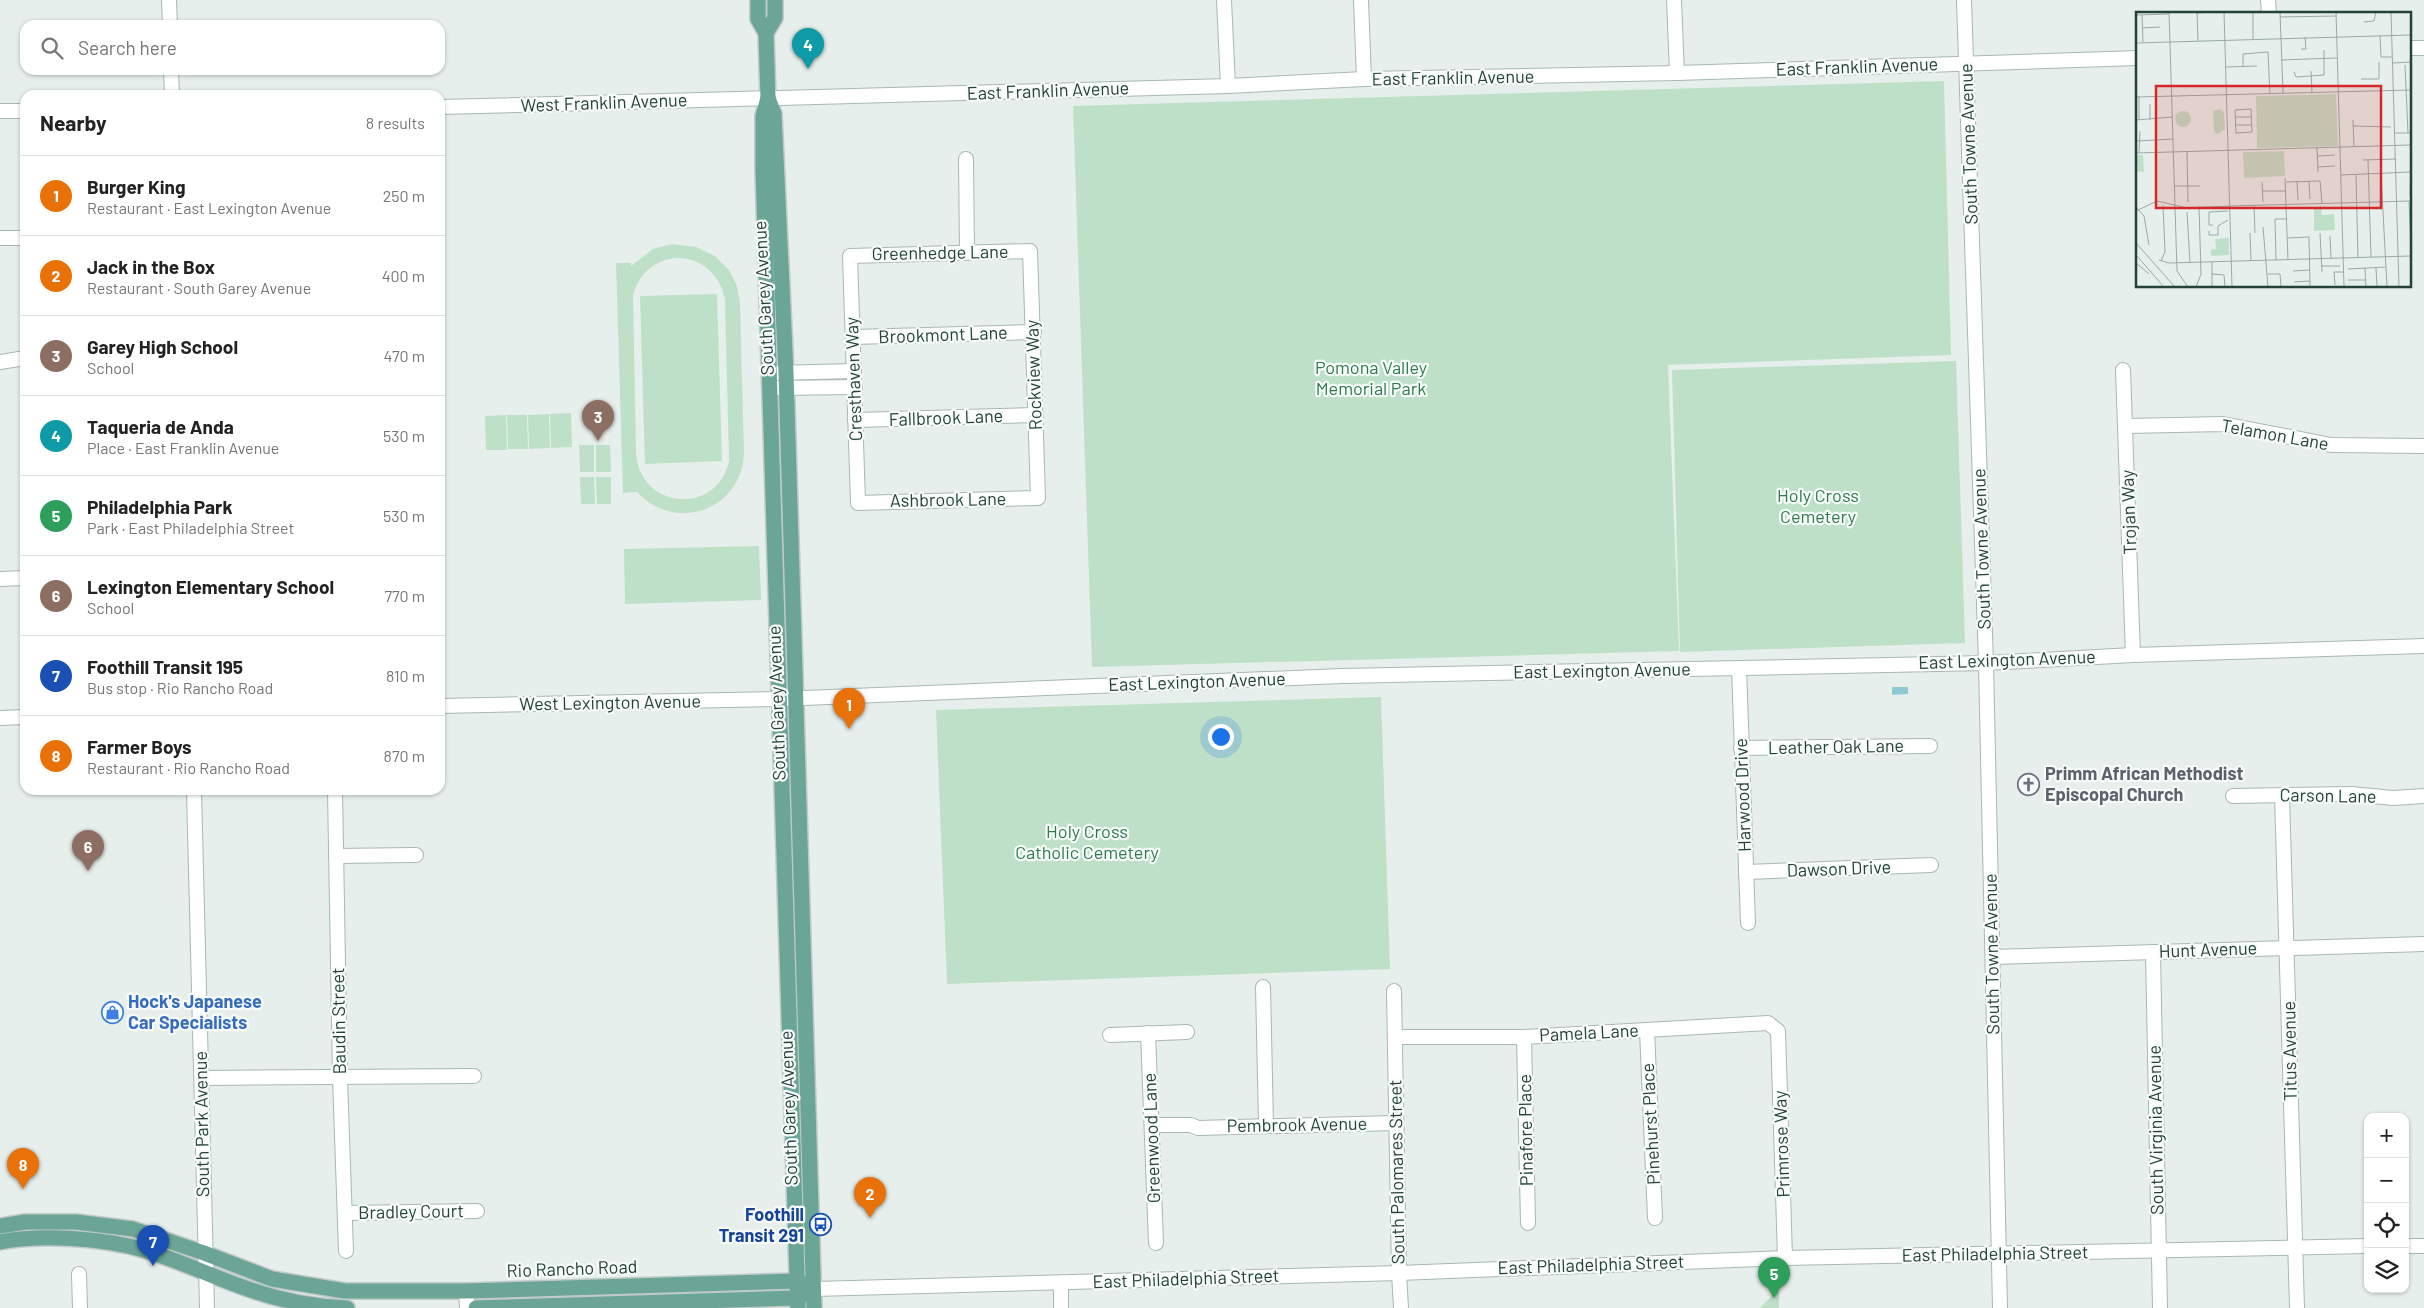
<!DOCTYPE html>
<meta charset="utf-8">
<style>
:root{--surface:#fff;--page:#f6f6f6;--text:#222;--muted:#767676;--line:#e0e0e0;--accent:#2563eb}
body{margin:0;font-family:Barlow,sans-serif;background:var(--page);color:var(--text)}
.controls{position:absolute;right:15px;bottom:15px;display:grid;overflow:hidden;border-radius:10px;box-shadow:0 1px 4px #0004}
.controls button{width:45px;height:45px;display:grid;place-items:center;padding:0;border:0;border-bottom:1px solid var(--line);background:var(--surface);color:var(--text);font:25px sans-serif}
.you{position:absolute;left:1220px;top:736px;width:18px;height:18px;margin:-12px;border:4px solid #fff;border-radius:50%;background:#1a73e8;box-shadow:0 0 0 8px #1a73e833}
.badge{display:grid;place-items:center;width:32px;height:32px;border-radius:50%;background:var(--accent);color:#fff;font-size:16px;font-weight:700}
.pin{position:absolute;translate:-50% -41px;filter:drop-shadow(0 1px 2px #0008)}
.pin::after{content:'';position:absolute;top:26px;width:18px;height:15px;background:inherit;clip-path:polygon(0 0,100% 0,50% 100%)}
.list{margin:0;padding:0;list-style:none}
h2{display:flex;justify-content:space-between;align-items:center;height:65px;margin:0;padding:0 20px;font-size:21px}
h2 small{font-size:16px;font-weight:400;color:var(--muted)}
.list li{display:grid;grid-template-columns:32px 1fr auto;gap:15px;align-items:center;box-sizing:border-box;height:80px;padding:0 20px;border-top:1px solid var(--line)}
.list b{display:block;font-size:19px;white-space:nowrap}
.list p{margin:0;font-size:16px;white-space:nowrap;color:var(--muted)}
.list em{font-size:16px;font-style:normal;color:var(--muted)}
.icon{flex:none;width:28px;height:28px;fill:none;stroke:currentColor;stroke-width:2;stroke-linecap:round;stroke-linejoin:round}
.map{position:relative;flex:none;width:2424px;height:1308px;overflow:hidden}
.search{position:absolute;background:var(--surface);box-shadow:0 1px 4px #0004;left:20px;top:20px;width:425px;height:55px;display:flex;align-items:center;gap:12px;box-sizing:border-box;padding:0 18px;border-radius:15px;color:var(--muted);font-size:19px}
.panel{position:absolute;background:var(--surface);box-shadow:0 1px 4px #0004;left:20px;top:90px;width:425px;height:705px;border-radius:15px}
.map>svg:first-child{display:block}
.green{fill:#bfe0c8;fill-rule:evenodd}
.water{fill:#8ec9d4}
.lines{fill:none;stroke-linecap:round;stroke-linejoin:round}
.minor-casing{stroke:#a8b8b2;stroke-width:16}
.major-casing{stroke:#c2cac8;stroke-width:18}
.minor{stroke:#fff;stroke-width:14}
.major{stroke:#6aa596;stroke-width:15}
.labels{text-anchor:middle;stroke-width:4.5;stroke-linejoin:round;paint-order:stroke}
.street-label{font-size:18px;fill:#24423a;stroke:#f7fbf9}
.park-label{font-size:18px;fill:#2d7a4b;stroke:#f7fbf9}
.worship-label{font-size:18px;font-weight:bold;fill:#5b616d;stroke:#f7fbf9;text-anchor:start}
.shop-label{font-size:18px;font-weight:bold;fill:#366cbe;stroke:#f7fbf9;text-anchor:start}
.transit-label{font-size:18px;font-weight:bold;fill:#164399;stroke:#f7fbf9;text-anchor:end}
.inset-road{fill:none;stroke:#98aaa4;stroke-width:1}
.view{fill:#d62828;fill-opacity:0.15;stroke:#d62828;stroke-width:2.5}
.inset-edge{fill:none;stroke:#24423a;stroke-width:2.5}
</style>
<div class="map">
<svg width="2424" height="1308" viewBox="0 0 2424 1308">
<rect width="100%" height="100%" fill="#e6efeb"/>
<g class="green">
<path d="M1944,81L1951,355L1668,365L1679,651L1092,667L1073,106Z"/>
<path d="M672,244L696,247L715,256L729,270L737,286L740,303L744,455C740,511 675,533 637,492L623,493L616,263H631V266L653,249ZM675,258C701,257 721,275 725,300L729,461C717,516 641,510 636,454L633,295C639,274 653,261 675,258Z"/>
<path d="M717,294L722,461L645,464L640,296Z"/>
<path d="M1956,361L1965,643L1680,652L1672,370Z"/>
<path d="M571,413L572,447L551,448L550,414Z"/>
<path d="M549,414L550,448L529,449L528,415Z"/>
<path d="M506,415L507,450H486L485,416Z"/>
<path d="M507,415H527L528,449H508Z"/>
<path d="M579,445H594V472H580Z"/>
<path d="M596,445H610L611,472H596Z"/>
<path d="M580,477H594L595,504H581Z"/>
<path d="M596,477H611V504H597Z"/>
<path d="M759,546L761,600L625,604L624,549Z"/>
<path d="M1381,697L1390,969L947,984L936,710Z"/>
<path d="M1779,1288V1308H1760Z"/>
</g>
<path class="water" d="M1892,687H1908V694L1892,695Z"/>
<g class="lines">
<defs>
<g id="minor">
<path d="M169,0L170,25"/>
<path d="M1224,0L1228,86"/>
<path d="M1361,0L1364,79"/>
<path d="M1674,0L1677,73"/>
<path d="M1964,0L1986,663L2000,1308"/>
<path d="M2268,0L2269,14"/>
<path d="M2410,48H2424"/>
<path d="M171,70L172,95"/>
<path d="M440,107L1228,86L1364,79L1677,73L2138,58"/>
<path d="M0,111H25"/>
<path d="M966,159L967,252"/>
<path d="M0,238H25"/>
<path d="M1030,251L1038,498L858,503L850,256Z"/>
<path d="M853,337L1034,332"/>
<path d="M0,362L25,358"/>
<path d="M2123,370L2133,655"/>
<path d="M775,373L854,371"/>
<path d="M775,388L855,387"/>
<path d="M855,420L1036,415"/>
<path d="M2127,426L2223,424L2331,445L2424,446"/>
<path d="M0,579L25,578"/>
<path d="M1739,668L1748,923"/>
<path d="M440,706L780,699L1342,676L1986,663L2133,655L2424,646"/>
<path d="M0,718L25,717"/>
<path d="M1741,748L1930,746"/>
<path d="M194,790L207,1308"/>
<path d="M335,790L340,1078L346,1251"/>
<path d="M2282,795L2297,1308"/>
<path d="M2233,796L2351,794L2393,798L2424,796"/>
<path d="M336,856L416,855"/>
<path d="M1746,872L1931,865"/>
<path d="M2153,952L2160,1308"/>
<path d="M1993,957L2424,944"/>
<path d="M1263,987L1266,1125"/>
<path d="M1394,991L1399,1273L1401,1308"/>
<path d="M1647,1030L1655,1218"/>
<path d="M1148,1033L1156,1243"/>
<path d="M1110,1035L1187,1032"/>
<path d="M1396,1037H1524L1768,1023L1778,1031L1785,1258"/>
<path d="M1524,1037L1528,1223"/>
<path d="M202,1078L474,1076"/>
<path d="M1152,1125H1191L1198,1128L1395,1123"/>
<path d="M346,1213L477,1211"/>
<path d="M2405,1246H2424"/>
<path d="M79,1274L80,1308"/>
<path d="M1061,1283V1308"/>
<path d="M814,1289L1399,1273L1785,1258L2368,1246"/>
<path d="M466,1291L467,1308"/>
</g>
<g id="major">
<path d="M758,0V19L766,33L768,98L763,116V169L798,1308"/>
<path d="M766,33L775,18V0"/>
<path d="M768,98L774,114L786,373L814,1308"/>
<path d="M0,1226L25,1222H76L133,1229L204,1253L272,1279L345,1291H466L797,1281L805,1285"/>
<path d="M0,1242C41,1234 103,1238 144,1250C181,1261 217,1279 254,1291C283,1301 317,1307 347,1308"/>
<path d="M476,1308L797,1298L806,1293"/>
</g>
</defs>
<use href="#minor" class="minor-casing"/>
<use href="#major" class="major-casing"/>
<use href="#minor" class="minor"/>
<use href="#major" class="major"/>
</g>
<defs>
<symbol id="church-ring" viewBox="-11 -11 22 22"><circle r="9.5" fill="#f7fbf9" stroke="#6b7280" stroke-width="1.5"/><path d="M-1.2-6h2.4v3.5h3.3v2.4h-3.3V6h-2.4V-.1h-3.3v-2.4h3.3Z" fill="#6b7280"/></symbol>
<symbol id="shop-ring" viewBox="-11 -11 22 22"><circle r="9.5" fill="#f7fbf9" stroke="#3f7fe0" stroke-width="1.5"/><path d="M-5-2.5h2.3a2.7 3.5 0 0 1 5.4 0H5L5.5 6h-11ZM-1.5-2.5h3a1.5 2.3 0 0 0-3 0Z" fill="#3f7fe0"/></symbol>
<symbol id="bus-ring" viewBox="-11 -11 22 22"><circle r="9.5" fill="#f7fbf9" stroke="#1a4fb4" stroke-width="1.5"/><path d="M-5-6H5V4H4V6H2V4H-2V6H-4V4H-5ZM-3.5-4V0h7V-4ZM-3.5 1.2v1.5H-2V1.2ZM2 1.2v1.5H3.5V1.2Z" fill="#1a4fb4"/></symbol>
</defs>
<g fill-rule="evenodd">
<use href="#church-ring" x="2016" y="772" width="25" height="25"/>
<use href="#shop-ring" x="100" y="1000" width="25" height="25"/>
<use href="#bus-ring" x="808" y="1212" width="25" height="25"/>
</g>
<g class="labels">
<g class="street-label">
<text transform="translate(1857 67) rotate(-2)" y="6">East Franklin Avenue</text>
<text transform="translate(1453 78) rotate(-1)" y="6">East Franklin Avenue</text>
<text transform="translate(1048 91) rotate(-2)" y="6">East Franklin Avenue</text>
<text transform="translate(604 103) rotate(-2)" y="6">West Franklin Avenue</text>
<text transform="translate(1969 144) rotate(-92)" y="6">South Towne Avenue</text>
<text transform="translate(940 253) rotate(-1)" y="6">Greenhedge Lane</text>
<text transform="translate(764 298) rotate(-93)" y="6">South Garey Avenue</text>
<text transform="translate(943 335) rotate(-2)" y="6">Brookmont Lane</text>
<text transform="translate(1034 375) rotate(-92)" y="6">Rockview Way</text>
<text transform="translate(854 379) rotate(-92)" y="6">Cresthaven Way</text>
<text transform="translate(946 418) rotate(-2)" y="6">Fallbrook Lane</text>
<text transform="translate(2275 435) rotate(10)" y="6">Telamon Lane</text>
<text transform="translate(948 500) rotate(-1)" y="6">Ashbrook Lane</text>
<text transform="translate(2129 512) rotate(-92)" y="6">Trojan Way</text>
<text transform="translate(1982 549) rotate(-92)" y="6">South Towne Avenue</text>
<text transform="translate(2007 660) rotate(-2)" y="6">East Lexington Avenue</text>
<text transform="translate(1602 671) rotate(-1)" y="6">East Lexington Avenue</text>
<text transform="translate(1197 682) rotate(-2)" y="6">East Lexington Avenue</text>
<text transform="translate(610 703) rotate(-1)" y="6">West Lexington Avenue</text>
<text transform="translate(777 703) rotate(-92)" y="6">South Garey Avenue</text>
<text transform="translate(1836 747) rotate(-1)" y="6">Leather Oak Lane</text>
<text transform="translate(1743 795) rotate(-92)" y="6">Harwood Drive</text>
<text transform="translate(2328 796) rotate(1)" y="6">Carson Lane</text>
<text transform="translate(1839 869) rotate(-2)" y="6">Dawson Drive</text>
<text transform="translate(2208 950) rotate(-2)" y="6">Hunt Avenue</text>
<text transform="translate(1992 954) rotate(-91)" y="6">South Towne Avenue</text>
<text transform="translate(339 1021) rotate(-91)" y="6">Baudin Street</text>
<text transform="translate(1589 1033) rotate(-3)" y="6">Pamela Lane</text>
<text transform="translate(2290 1051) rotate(-91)" y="6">Titus Avenue</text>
<text transform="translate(789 1108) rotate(-92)" y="6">South Garey Avenue</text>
<text transform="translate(202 1124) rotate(-91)" y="6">South Park Avenue</text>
<text transform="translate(1651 1124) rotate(-93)" y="6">Pinehurst Place</text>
<text transform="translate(1297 1125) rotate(-1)" y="6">Pembrook Avenue</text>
<text transform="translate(1526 1130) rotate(-91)" y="6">Pinafore Place</text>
<text transform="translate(2156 1130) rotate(-91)" y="6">South Virginia Avenue</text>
<text transform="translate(1152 1138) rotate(-92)" y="6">Greenwood Lane</text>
<text transform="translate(1782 1144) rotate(-92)" y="6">Primrose Way</text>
<text transform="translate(1397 1172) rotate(-91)" y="6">South Palomares Street</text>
<text transform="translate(411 1212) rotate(-1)" y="6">Bradley Court</text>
<text transform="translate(1995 1254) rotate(-1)" y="6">East Philadelphia Street</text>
<text transform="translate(1591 1265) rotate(-2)" y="6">East Philadelphia Street</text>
<text transform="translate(572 1269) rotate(-2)" y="6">Rio Rancho Road</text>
<text transform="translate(1186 1279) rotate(-2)" y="6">East Philadelphia Street</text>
</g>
<g class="park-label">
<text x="1371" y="374">Pomona Valley<tspan x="1371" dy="21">Memorial Park</tspan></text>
<text x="1818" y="502">Holy Cross<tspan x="1818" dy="21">Cemetery</tspan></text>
<text x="1087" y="838">Holy Cross<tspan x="1087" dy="21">Catholic Cemetery</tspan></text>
</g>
<g class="worship-label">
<text x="2045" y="780">Primm African Methodist<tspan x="2045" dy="21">Episcopal Church</tspan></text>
</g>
<g class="shop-label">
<text x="128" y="1008">Hock's Japanese<tspan x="128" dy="21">Car Specialists</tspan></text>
</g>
<g class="transit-label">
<text x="804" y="1221">Foothill<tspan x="804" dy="21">Transit 291</tspan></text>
</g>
</g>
<g transform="translate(2136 12)">
<rect width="275" height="275" fill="#e6efeb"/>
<path d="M200,82L202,134L121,136L120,84ZM84,97L88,101L89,117L82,122L78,120L77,99ZM39 107a8 8 0 1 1 16 0a8 8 0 1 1-16 0ZM148,139L149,164L108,166L107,140ZM0,143H7L8,160L0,159ZM185,194L186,203L198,202L199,218L178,219V196ZM93,226V243L75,244V238L80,237L79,227Z" fill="#bfe0c8"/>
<path class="inset-road" d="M33,0L41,259L52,275M61,0L62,29M88,0L96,275M117,0V27M144,0L147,81M200,0L208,275M255,0L263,275M61,1L76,0M0,3L33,2M6,3L7,30M144,5L200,4M228,10L238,9L240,0M6,16L24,15M244,23L245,45H256M0,31L275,23M165,37H170L169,25M145,48L201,46M257,51L275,50M269,53L272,121M90,55L121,54M107,55V42L132,40L134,82M175,59L176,81M158,60L160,65L188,63V38M225,67H243V50M3,84V108M0,85L275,78M14,92V108M115,97L116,120L100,121L99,98ZM99,105H116M0,108L36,105M217,108L218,135M99,113H116M217,114L255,115M259,121H275M0,129L37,127M181,136L182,160M51,140L52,190M0,141L275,133M3,141L4,119M182,144L199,143M227,148L260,147M232,148L235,245M182,155L199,154M245,162L251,275M205,163L275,160M220,163L222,246M149,166L152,248M126,170L127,190M150,170L184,169L186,191M161,170L162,188M173,170L174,187M39,174H64M127,179H149M274,184L275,148M273,189L275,235M118,193L119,221M95,194L275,189M0,195L8,204L13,233M0,199L21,189L51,196L95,194M51,200L54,251M77,213H73V200L92,199M127,215L132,275M73,219V223H82V214L92,208M114,221L115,249M184,221L186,260M194,224L195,246M151,226L173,225L174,275M0,231L39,275M0,243L28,275M275,247V273M23,248L33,251L275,244M140,248L139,207H151M25,249L29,240L27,193M76,250V275M0,251L13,262M185,254H204M229,256L230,275M240,256L241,275M212,257L250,255M157,259L174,258M76,262L88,263L89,275M132,262H144L145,275M212,268H229M158,270L174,269M199,273L198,260H208M60,275L65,262L63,194"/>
<path class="view" d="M20,74H245V196H20Z"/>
<rect width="275" height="275" class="inset-edge"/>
</g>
</svg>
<div class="controls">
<button>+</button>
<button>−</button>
<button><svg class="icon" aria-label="locate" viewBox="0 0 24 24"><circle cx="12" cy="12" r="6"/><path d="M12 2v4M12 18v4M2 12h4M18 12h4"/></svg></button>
<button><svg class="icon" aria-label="layers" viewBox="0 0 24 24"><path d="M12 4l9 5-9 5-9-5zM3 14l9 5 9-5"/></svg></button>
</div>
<div class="you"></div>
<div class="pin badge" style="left:849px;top:729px;background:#e8710a">1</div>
<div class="pin badge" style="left:870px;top:1218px;background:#e8710a">2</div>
<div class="pin badge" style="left:598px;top:441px;background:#8d6e63">3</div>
<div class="pin badge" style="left:808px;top:69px;background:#0f9aa8">4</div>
<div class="pin badge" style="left:1774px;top:1298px;background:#2e9e5b">5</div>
<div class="pin badge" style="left:88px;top:871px;background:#8d6e63">6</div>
<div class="pin badge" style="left:153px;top:1266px;background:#1a4fb4">7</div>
<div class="pin badge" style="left:23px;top:1189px;background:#e8710a">8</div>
<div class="search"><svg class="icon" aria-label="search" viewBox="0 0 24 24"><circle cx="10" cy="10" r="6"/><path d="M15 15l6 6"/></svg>Search here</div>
<section class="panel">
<h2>Nearby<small>8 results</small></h2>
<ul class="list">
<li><span class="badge" style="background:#e8710a">1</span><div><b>Burger King</b><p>Restaurant · East Lexington Avenue</p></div><em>250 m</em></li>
<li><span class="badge" style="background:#e8710a">2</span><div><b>Jack in the Box</b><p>Restaurant · South Garey Avenue</p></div><em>400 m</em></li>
<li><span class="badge" style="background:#8d6e63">3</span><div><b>Garey High School</b><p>School</p></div><em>470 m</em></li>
<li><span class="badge" style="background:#0f9aa8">4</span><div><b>Taqueria de Anda</b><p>Place · East Franklin Avenue</p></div><em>530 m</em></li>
<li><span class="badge" style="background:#2e9e5b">5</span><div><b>Philadelphia Park</b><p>Park · East Philadelphia Street</p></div><em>530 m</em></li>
<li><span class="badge" style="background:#8d6e63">6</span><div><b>Lexington Elementary School</b><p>School</p></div><em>770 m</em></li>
<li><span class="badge" style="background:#1a4fb4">7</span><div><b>Foothill Transit 195</b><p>Bus stop · Rio Rancho Road</p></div><em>810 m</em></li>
<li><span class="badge" style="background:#e8710a">8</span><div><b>Farmer Boys</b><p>Restaurant · Rio Rancho Road</p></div><em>870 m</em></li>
</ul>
</section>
</div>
